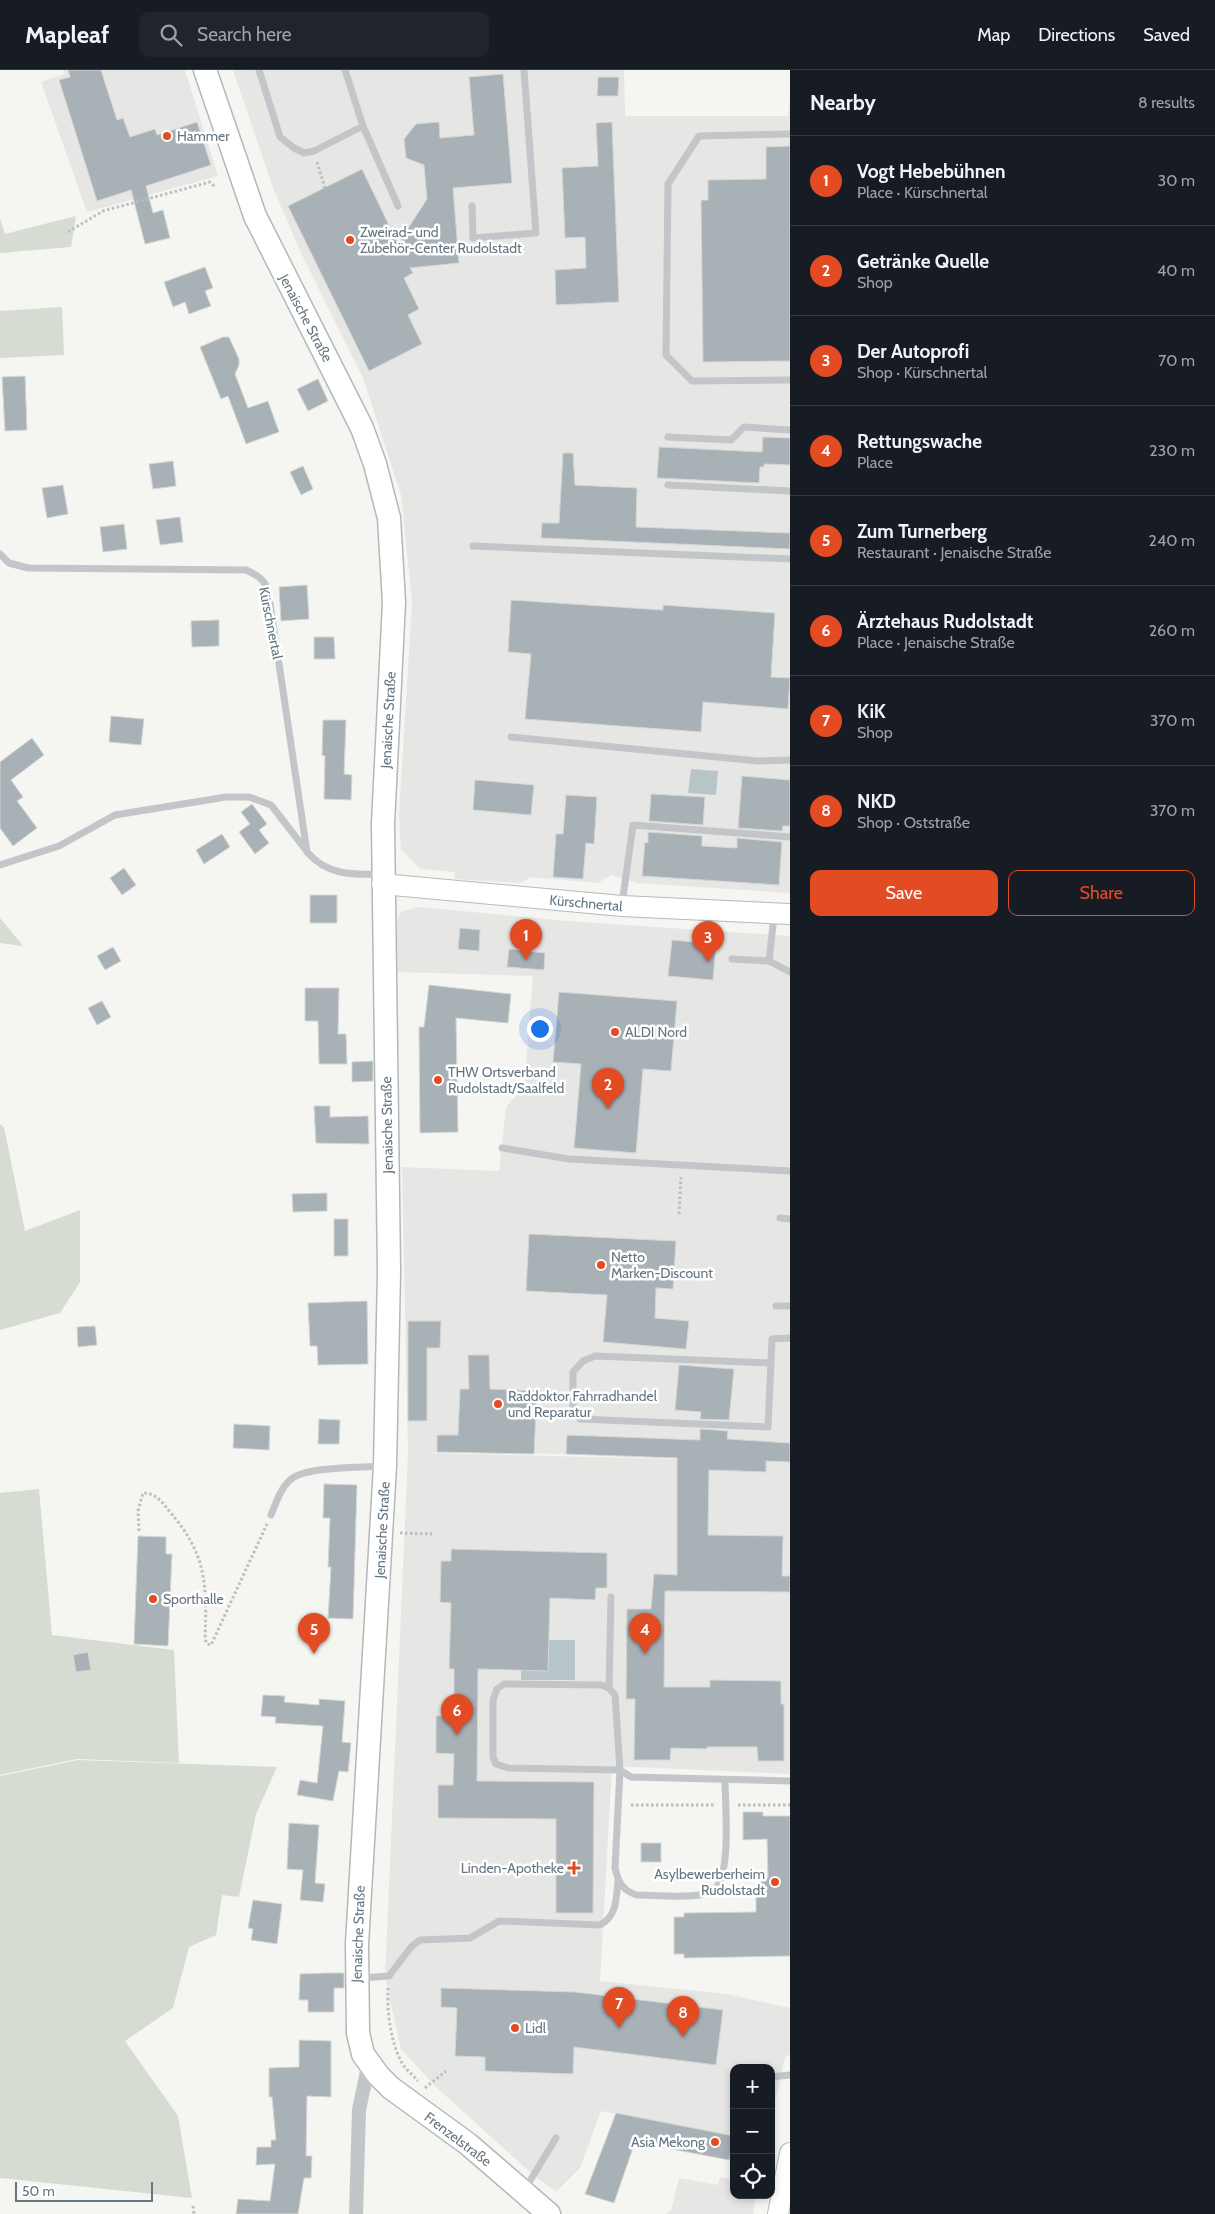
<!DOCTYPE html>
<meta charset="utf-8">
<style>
:root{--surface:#171b24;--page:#20242c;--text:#f1f3f6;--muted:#9ea1a6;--line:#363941;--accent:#e34b23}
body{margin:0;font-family:Cabin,sans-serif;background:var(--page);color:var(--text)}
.controls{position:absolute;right:15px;bottom:15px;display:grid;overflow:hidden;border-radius:10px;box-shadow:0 2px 8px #0003}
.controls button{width:45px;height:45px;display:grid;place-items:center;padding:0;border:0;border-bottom:1px solid var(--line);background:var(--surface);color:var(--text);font:25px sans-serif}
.scale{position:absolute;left:15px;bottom:12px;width:138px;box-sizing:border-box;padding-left:5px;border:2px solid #647682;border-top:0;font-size:14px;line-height:18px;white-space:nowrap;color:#647682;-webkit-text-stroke:4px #fff;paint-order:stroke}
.you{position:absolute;left:539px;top:958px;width:18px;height:18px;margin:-12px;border:4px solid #fff;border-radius:50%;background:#1a73e8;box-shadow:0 0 0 8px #1a73e833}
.badge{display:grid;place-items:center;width:32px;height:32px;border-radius:50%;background:var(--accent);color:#fff;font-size:16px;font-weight:700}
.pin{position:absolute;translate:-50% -41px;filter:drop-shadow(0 1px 2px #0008)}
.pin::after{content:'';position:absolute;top:26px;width:18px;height:15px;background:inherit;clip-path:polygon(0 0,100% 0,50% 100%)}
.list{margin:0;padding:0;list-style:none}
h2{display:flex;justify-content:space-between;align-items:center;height:65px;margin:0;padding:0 20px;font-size:21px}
h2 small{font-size:16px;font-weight:400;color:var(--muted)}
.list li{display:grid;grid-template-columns:32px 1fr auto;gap:15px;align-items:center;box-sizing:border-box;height:90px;padding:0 20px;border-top:1px solid var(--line)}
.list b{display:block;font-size:19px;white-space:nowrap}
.list p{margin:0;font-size:16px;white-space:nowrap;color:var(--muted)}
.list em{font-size:16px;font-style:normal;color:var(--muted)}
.actions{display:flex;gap:10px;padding:15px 20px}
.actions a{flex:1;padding:11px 0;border:1px solid var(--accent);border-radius:10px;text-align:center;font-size:18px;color:var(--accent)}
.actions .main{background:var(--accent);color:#fff}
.icon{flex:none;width:28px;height:28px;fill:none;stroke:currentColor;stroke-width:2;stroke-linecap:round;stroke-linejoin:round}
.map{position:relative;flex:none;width:790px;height:2144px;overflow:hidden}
header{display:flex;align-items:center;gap:30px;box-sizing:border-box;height:70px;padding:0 25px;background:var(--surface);border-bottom:1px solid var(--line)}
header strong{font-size:24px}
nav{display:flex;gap:28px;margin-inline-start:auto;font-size:18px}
.search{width:350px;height:45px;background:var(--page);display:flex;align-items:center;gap:12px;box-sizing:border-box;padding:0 18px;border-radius:10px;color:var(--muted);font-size:19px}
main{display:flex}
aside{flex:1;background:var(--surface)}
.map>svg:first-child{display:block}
.built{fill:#e6e7e5;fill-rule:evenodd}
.green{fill:#d6dcd2}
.water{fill:#b8c5c8}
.building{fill:#a8b1b6;stroke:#d6d6d4}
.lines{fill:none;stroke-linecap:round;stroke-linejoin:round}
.secondary-casing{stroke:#b4babe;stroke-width:22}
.primary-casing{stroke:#b3b8bb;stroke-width:25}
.path{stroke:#bcbec0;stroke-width:3;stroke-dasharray:2.5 2.5;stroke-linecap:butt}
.lane{stroke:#c2c6c9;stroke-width:7}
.street{stroke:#c2c6c9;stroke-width:14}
.secondary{stroke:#fff;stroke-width:20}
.primary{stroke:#fff;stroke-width:22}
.poi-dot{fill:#e34b23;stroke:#fff;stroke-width:2}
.labels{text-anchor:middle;stroke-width:5;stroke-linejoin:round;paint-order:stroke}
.poi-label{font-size:14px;fill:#647682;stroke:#fff;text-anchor:start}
.street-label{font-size:14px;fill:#647682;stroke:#fff}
</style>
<header>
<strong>Mapleaf</strong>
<div class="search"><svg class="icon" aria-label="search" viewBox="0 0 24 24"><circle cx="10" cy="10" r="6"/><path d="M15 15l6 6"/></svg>Search here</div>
<nav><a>Map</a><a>Directions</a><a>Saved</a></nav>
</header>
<main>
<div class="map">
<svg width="790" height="2144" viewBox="0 0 790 2144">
<rect width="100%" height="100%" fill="#f5f5f1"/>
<g class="built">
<path d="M64,0H185L218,106L87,142L41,12L64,4Z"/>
<path d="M233,0H624L625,46H788L790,31V823L637,813L611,805L598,813L531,807L520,813L454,809L455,802L420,799L401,779L399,746L412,531L401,425L363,308L301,183L273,118Z"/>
<path d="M419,837L567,851L790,866V1704L612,1696L600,1911L727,1924L790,1938V1984L785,1988L771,2049V1998H734V2066L601,2041L580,2098L556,2122L531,2103L435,2016L401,1979L385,1907L408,1383L402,1097L499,1101L506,1037L524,1017L533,906L397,902V852L400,842ZM437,1382L566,1384L754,1391L427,1383Z"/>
<path d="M720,2107L734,2110V2125H756L753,2144H665L671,2141L679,2108L718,2115Z"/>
</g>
<g class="green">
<path d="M76,146L71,177L0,183V148L5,164Z"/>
<path d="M62,237L64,285L0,288V241Z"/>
<path d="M0,848L23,876L0,873Z"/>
<path d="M0,1054L4,1057L25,1161L80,1140V1212L60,1243L0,1260Z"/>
<path d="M39,1419L52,1565L174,1580L179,1693L77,1689L0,1705V1423Z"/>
<path d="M78,1690L277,1697L256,1744L239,1827L222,1825L216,1865L189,1877L173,1938L125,1971L178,2046L192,2128L0,2108V1706Z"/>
</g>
<g class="water">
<path d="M691,699L718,701L716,725L688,723Z"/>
<rect x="521" y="1570" width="54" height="40"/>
</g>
<g class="building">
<path d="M68,0H101L117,50L123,48L130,67L155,59L157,65L197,52L211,95L146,116L153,143L163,140L170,168L145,174L131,120L97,131L59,10L70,7Z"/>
<path d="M503,4L512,113L453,118L459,193L410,198L413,203L404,208L419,239L408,245L422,274L369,301L288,136L362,99L398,174L427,129L424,95L406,88L404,69L416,54L439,52L440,68L474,65L469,7Z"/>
<path d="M598,7H619L618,26H597Z"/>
<path d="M612,52L619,232L556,235L555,200L586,198L585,167L565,168L562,98L598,96L596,53Z"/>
<path d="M790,76V291L703,292L701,130H708V110L766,109V77Z"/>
<path d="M205,197L213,218L205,221L211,236L189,244L185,232L173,237L164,212Z"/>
<path d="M223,267H229L239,289V295L235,304L248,338L268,331L279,362L246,374L228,326L221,329L200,277Z"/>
<path d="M25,306L27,360L5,361L2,307Z"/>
<path d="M318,309L328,331L308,341L297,319Z"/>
<path d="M763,367L790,368V395L764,394V397H760L759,413L657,408L659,377L762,382Z"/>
<path d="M563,383H573L575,415L637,418L636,457L790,463V479L541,468L542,453H559Z"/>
<path d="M173,391L176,416L153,419L149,394Z"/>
<path d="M303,396L313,419L301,425L290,402Z"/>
<path d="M63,415L68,444L47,448L42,418Z"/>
<path d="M180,447L183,472L160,475L156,450Z"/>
<path d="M124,454L127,479L103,482L100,457Z"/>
<path d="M307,515L309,549L281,551L279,517Z"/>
<path d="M511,530L663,540V535L775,543L771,607L790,608L788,639L703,632L701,662L525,649L531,584L508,582Z"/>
<path d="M219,550V576L192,577L191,551Z"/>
<path d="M314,567H334L335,589H314Z"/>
<path d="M111,646L144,649L141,675L109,672Z"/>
<path d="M323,650H346L344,704L352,705L351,730L324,729L325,686L322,685Z"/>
<path d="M32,668L44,685L11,710L23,727L17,731L37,758L13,776L0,758V692Z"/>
<path d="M742,706L790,710V756H783L782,761L738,758Z"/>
<path d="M475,710L534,715L531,745L473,740Z"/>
<path d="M651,724L705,727L703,755L649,751Z"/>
<path d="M566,725L597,727L594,774L586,773L583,809L553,807L556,764H563Z"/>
<path d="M252,734L267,754L259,760L269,773L255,784L239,762L250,754L241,742Z"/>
<path d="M648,762L702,766V776L737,778V768L782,772L779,815L642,806L645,772L648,773Z"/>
<path d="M222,764L230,777L204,794L196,780Z"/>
<path d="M124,798L136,815L122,825L110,808Z"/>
<rect x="310" y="825" width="27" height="28"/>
<path d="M460,858L480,860L479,881L458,879Z"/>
<path d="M696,859L717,861L713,910L668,906L672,870L695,872Z"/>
<path d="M113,877L121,891L105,900L97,886Z"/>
<path d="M509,879L545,883L544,900L507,897Z"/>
<path d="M429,915L511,924L508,953L456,948L458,1062L420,1063L419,957H424Z"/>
<path d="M305,918H339L338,964H346L347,994H319L318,951H305Z"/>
<path d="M559,922L677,931L671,1001L643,999L636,1083L574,1078L581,994L553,992Z"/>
<path d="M102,931L111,947L97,955L88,938Z"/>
<path d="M373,991V1011L352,1012V992Z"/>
<path d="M314,1036H330V1047L368,1046L369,1074L316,1073Z"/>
<path d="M327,1123V1141L293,1142L292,1124Z"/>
<rect x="334" y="1149" width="14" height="37"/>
<path d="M529,1164L676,1171L673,1219L656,1218L655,1248L689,1251L686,1279L603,1272L607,1225L526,1221Z"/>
<path d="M367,1231L368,1294L318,1295L317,1276H310L308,1233Z"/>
<path d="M408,1251H441L440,1278H427V1351H408Z"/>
<path d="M95,1256L97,1275L78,1277L77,1257Z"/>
<path d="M468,1285H489L490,1319L537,1321L534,1384L437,1382V1365H458L460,1319H469Z"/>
<path d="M679,1295L734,1299L729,1350L700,1349L701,1342L675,1340Z"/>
<path d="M319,1349L340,1350L339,1374H318Z"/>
<path d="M234,1354L270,1356L269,1380L233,1378Z"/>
<path d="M700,1359L728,1361L727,1369L790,1373V1392L766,1391V1402L709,1400L708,1465L783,1466L782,1506H790V1522L665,1521L664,1617H710V1610L781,1611V1634H784V1691H758L757,1677H707V1679L671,1678L670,1690H634L635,1629H626L627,1539H651L654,1504L677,1505V1388L566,1384L567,1365L700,1370Z"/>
<path d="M324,1414L357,1415L353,1549L328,1548L331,1497H328L330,1448H323Z"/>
<path d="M138,1466L166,1467V1484H172L168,1576L134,1574Z"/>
<path d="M451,1479L607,1483V1518H596L595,1530L550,1528L548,1601L478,1599L477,1711L594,1712L593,1843H556V1749L438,1748V1715H453L454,1684L436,1683V1646H454V1599H449L451,1533L440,1532L441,1491H451Z"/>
<path d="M88,1582L91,1600L76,1602L73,1585Z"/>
<path d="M263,1625L285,1626L284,1632L319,1635V1629L345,1631L342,1672L351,1673L348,1702L339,1701L333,1731L297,1725L300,1710L317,1713L323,1656L275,1653L276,1647L261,1646Z"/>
<path d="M743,1742H763V1746H790V1886L684,1888V1884H674V1847H684V1843L756,1842V1816H760V1808H768L767,1769L743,1770Z"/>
<path d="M289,1753L319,1755L315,1813L325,1814L323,1832L300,1830L303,1800L287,1799Z"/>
<rect x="641" y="1773" width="20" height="19"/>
<path d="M253,1830L282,1834L277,1874L251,1870L253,1859L248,1858Z"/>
<path d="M325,1903H344V1918H334V1942H308V1930H299L300,1904Z"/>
<path d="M441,1918L575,1922L723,1940L716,1995L574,1977L573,2004L485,2001V1987L455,1986L457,1938L441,1937Z"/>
<path d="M299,1970L331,1971V2027L307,2026L306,2086H312L311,2108H304L298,2144H236L238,2129L270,2131L275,2094L256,2095L257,2077H271V2070H276L272,2027H269V1998L299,1997Z"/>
<path d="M616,2043L734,2066L729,2090L635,2072L614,2133L585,2124Z"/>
</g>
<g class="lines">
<defs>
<g id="secondary">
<path d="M382,814L622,836L790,844"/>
<path d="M778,2144L790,2083"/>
</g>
<path id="primary" d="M205,0L255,146L362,358L375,394L389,448L394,532L383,754L389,1201L385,1396L357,1874L358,1963L363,1984L378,2005L391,2018L468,2074L549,2144"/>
</defs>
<use href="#secondary" class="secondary-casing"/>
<use href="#primary" class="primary-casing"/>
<g class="path">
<path d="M317,92L325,118"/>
<path d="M68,162L103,141L210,112L216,118"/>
<path d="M679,1144L681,1107"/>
<path d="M139,1461L138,1441L143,1423C156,1423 162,1432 170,1442C207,1485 207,1515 205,1569L207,1574L211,1575L267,1454"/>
<path d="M400,1463L432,1464"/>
<path d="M631,1735H714"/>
<path d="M738,1735H790"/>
<path d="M388,1918C387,1942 390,1971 402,1993C406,2000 413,2005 418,2011"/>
<path d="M425,2018L446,2001"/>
<path d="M193,2136L194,2144"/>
</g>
<g class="lane">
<path d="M259,0L280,67L294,78L304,83L314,81L363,56L345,0"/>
<path d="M363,56L398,136"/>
<path d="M790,64L699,66L668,114L666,285L692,311L790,310"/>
<path d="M472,136L473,168L536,163L524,0"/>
<path d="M668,367L731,370L744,357L790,360"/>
<path d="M668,415L790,421"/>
<path d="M473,476L790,489"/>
<path d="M0,484L9,493L28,498L246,500C257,505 264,509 268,520L307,782C327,805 351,805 380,804"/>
<path d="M511,667L758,691L790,690"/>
<path d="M0,795L59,776L115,745L226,727H249L271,735L306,780"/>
<path d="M622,834L633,755L790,767"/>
<path d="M732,889L769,891L774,846"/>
<path d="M769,891L790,902"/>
<path d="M502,1078L569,1089L790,1101"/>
<path d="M780,1148L790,1149"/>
<path d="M776,1236H790"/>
<path d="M771,1293L595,1286L583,1291L573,1302V1342L580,1349L768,1357L772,1269L790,1268"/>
<path d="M271,1445C276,1433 280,1419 290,1410C305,1396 361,1398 382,1396"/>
<path d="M504,1614L601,1615L609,1618L615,1625L620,1700L508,1698L496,1694L493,1687V1630L497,1619Z"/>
<path d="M609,1618L611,1527"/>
<path d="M725,1710C725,1733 732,1805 714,1820C701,1830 654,1825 637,1825C623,1821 618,1812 615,1798L620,1700L631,1707L790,1711"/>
<path d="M361,1908L389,1906L411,1877L420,1870L470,1868L499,1851L600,1855C617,1846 616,1829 618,1811"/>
<path d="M771,2007L790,2005"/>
<path d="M525,2119L556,2068"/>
</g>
<path class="street" d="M356,2144L359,2040L369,1992"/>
<use href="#secondary" class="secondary"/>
<use href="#primary" class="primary"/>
</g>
<g class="poi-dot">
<circle cx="167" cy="66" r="5"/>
<circle cx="350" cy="170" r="5"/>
<circle cx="615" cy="962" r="5"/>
<circle cx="438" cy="1010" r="5"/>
<circle cx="601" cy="1195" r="5"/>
<circle cx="498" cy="1334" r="5"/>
<circle cx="153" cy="1529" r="5"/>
<path d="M571.5 1790.5h5v5h5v5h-5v5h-5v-5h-5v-5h5z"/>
<circle cx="775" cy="1812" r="5"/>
<circle cx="515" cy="1958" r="5"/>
<circle cx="715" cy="2072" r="5"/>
</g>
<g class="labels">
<g class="poi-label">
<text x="177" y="71">Hammer</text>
<text x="360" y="167">Zweirad- und<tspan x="360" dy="16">Zubehör-Center Rudolstadt</tspan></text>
<text x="625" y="967">ALDI Nord</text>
<text x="448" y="1007">THW Ortsverband<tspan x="448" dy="16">Rudolstadt/Saalfeld</tspan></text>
<text x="611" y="1192">Netto<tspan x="611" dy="16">Marken-Discount</tspan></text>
<text x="508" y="1331">Raddoktor Fahrradhandel<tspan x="508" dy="16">und Reparatur</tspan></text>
<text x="163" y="1534">Sporthalle</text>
<text x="564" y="1803" text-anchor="end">Linden-Apotheke</text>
<text x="765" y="1809" text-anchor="end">Asylbewerberheim<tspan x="765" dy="16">Rudolstadt</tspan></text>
<text x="525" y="1963">Lidl</text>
<text x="705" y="2077" text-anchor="end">Asia Mekong</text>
</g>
<g class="street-label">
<text transform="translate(306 248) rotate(62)" y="5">Jenaische Straße</text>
<text transform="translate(271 553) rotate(79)" y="5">Kürschnertal</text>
<text transform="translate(388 650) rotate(-87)" y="5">Jenaische Straße</text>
<text transform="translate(586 833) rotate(5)" y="5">Kürschnertal</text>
<text transform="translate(387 1055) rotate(-91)" y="5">Jenaische Straße</text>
<text transform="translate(382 1460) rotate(-87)" y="5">Jenaische Straße</text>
<text transform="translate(358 1864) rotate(-88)" y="5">Jenaische Straße</text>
<text transform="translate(458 2069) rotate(37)" y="5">Frenzelstraße</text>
</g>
</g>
</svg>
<div class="controls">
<button>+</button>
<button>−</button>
<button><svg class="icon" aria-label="locate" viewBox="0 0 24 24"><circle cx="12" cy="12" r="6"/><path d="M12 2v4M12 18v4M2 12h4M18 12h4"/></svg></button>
</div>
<div class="scale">50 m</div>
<div class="you"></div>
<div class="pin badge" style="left:526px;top:890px">1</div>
<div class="pin badge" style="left:608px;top:1039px">2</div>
<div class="pin badge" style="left:708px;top:892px">3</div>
<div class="pin badge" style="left:645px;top:1584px">4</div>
<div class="pin badge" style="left:314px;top:1584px">5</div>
<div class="pin badge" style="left:457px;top:1665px">6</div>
<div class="pin badge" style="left:619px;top:1958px">7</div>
<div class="pin badge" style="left:683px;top:1967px">8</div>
</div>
<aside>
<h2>Nearby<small>8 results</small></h2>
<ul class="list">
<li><span class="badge">1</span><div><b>Vogt Hebebühnen</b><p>Place · Kürschnertal</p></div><em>30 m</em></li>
<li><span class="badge">2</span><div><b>Getränke Quelle</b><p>Shop</p></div><em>40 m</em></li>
<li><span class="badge">3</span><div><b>Der Autoprofi</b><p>Shop · Kürschnertal</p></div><em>70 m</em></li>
<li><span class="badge">4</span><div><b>Rettungswache</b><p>Place</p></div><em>230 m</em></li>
<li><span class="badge">5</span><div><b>Zum Turnerberg</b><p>Restaurant · Jenaische Straße</p></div><em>240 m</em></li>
<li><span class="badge">6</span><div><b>Ärztehaus Rudolstadt</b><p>Place · Jenaische Straße</p></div><em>260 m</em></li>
<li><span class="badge">7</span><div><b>KiK</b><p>Shop</p></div><em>370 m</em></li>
<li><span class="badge">8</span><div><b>NKD</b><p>Shop · Oststraße</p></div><em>370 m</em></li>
</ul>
<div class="actions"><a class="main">Save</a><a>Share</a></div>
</aside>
</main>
